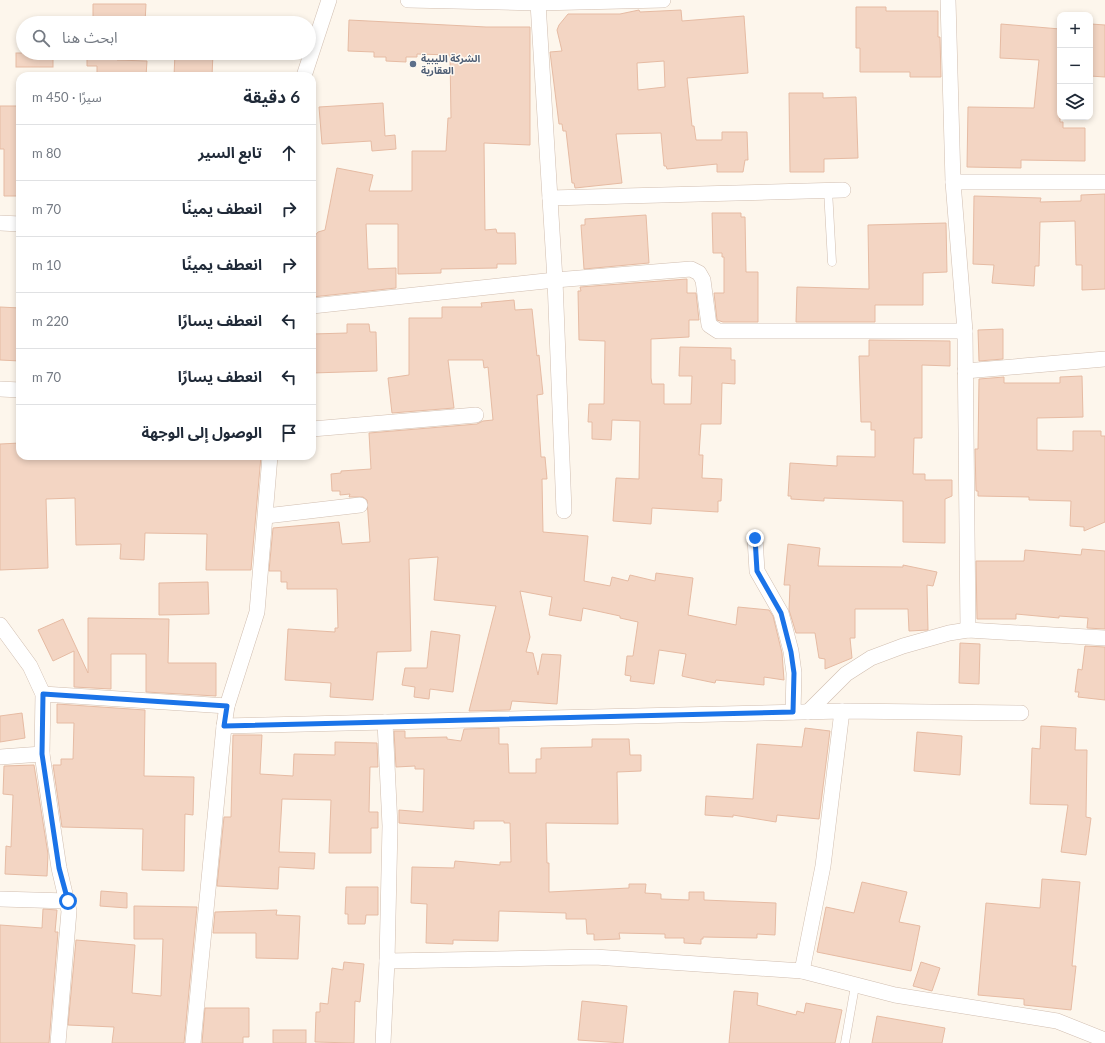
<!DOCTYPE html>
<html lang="ar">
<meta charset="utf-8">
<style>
:root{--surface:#fff;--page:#f6f6f7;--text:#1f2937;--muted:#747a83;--line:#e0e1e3}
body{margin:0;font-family:Lato,"Noto Sans Arabic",sans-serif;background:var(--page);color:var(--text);direction:rtl}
.controls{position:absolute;right:12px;top:12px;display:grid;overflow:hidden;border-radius:8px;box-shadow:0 2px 6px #0003}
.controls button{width:36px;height:36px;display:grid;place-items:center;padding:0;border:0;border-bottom:1px solid var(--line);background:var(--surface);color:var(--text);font:20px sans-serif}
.stop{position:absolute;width:12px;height:12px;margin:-9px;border:3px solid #1a73e8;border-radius:50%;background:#fff}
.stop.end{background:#1a73e8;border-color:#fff;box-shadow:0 1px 4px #0008}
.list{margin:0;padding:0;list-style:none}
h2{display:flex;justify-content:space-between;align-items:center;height:52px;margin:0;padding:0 16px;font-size:17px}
h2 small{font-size:13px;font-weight:400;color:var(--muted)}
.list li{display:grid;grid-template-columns:26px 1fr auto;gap:12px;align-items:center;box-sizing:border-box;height:56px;padding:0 16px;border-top:1px solid var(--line)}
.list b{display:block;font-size:15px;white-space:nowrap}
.list em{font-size:13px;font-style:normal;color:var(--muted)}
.icon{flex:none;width:22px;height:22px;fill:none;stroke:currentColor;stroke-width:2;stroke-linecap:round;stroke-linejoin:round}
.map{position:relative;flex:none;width:1105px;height:1043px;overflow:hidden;direction:ltr}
.search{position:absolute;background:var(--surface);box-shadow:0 2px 6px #0003;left:16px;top:16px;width:300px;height:44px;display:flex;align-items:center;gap:10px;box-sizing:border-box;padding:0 14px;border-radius:22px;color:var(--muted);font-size:15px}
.panel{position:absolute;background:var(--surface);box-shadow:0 2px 6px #0003;left:16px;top:72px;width:300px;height:388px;border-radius:12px;direction:rtl}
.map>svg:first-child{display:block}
.building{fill:#f3d5c3;stroke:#e6bba3;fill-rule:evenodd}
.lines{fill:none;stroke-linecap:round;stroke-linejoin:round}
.service-casing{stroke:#d1beb0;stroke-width:9}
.minor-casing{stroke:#d1beb0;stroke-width:16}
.service{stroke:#fff;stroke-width:8}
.minor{stroke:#fff;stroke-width:15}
.route{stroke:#1a73e8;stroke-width:5}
.service-dot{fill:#5c6f8a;stroke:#fffaf3;stroke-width:1.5}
.labels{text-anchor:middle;stroke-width:3;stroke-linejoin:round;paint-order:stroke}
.service-label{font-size:10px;font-weight:bold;fill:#4e5e75;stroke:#fffaf3;text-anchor:start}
</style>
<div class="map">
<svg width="1105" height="1043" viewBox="0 0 1105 1043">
<rect width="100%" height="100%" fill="#fdf6ec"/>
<g class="building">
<path d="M93,4H146L145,23H93Z"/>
<path d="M856,7H886V11H938V37H940L941,77H910V72H860V48H856Z"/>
<path d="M639,10L640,12L681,10L682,21L744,16L748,73L687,78L692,126H694L696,140H722V132H747L748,160H745L743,172H717V164L667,169L666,166H664L661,133L616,134L622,183L575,188L574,183H572L566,131H563L562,124H559L550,52L562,51L557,30L559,25L568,14H620ZM664,61L665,87L638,90L637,63Z"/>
<path d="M349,20L486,27H530V145L484,143L485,230L496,229L497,233H515L516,264H497V268L441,269V273L398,274V224H366L368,269L396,268V288L312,297V239L318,232L325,230L337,168L373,175L369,191H412V151H446L448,118H451L450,55L417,54V57H406V62L386,61V57H374V52L348,51Z"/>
<path d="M1001,24L1060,29V122H1063V128H1085V161L1021,160V168L967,167L968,107L1034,108L1039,60L1000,58Z"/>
<path d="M1091,24L1105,25V77L1090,76Z"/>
<rect x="16" y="53" width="37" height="14"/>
<path d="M87,53H117V60L147,61L146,76L97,74V66H87Z"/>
<path d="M175,53H213L212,76H174Z"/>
<path d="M789,93H823V98L856,97L858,158L824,159V172H790Z"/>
<path d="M383,103L385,136L395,135L396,149L372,151L371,141L322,144L319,107Z"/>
<path d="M0,106H20V196H4V149H0Z"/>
<path d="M1105,194V289L1082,290V265H1076L1075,221L1040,222L1039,266H1035L1034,286L992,283L994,265L973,264L974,196L1041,198L1040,202L1081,201V195Z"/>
<path d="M712,213H741V217H745L746,272H758V322H723L717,320L714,293H724V257H722V253H713Z"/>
<path d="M646,215L649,263L584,269L581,225H585V219Z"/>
<path d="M946,223L947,272L923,273V305H875V322H796L797,287L869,289L868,225Z"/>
<path d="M687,279V293H696L699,320H689V337L651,339V378L652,384H664V404H691L692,376H679L680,347L731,348V360H735V384L722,383L721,424H701L699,455H703L702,478L722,479L721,501H718V512L652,508L651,524L613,521L616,478L639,479L640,421L612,420L611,440L592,439V422H588L589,404H604L605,341L579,340L578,291H581L580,287Z"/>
<path d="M514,300L515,310L532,309L537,356L539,355L543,394L537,395L541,457H545L547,479H542L543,532L588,536L584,581L610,586L612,577L628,581L630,575L655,581L656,573L693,578L688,615L736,625L738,607L769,610L773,616L782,653L784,680L764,677V685L716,680L715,683L686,677L682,676L686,654L659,650L654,684L630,681L631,676L625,675L627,656H633L638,622L620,618V616L583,608L581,621L549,615L552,597L520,591L530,637L526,652L533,653L538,675L542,654L561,655L557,704L512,701L510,710L469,711L496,606L434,600L438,557L409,559L411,651L377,652L373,700L330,697L331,683L285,680L288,629L335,632V628H338L337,589H287V582H281V571H269L273,528L339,522L342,544L370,542L367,500L363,497H349L350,494L340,495V491H332L331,474L341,473V471L371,469L369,433L477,424L483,421L493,420L488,367L484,368L483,360H448L454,408L392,413L388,378L409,375V318H442V307H482L481,303Z"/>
<path d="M0,307L20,308V361L0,360Z"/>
<path d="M347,324H369L370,332H376L377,371L312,373V334L347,333Z"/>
<path d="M1003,329V359L979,361L978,330Z"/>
<path d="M869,340L950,341V366L922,365V438H914L913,474H925V480H952V496L945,499V543L903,542V501L824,498V501L791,499V496H788L790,463L837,466V456L875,457V430H871V422H861L859,356H869Z"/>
<path d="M1082,376L1083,417L1037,418V450L1073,451V431H1101V436H1105V522L1084,531V527L1070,526L1071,501L1029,500V497L978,496V491H976L975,449H978L979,379L1004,377V383H1060V377Z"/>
<path d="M20,443V456H261L251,570H206L207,534L145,533L144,560L120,559L121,544L76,545L75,498L46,499L48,568L0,570V444Z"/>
<path d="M788,544L820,548L818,566L903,567V565L937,572L933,586L927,585L928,630L909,631L908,609H855V638H850L852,658L825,669V659L819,658L815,633H796L789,610L790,585H784Z"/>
<path d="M1082,549L1105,551V629L1087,628L1088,618L1059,616V618L1016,614V619H977L976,561H1024L1025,550L1081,555Z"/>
<path d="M208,582L209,614L159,615V583Z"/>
<path d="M88,618L169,619L168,663H216V696L146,692V654H111V689L74,687V651L53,661L38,630L63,619L88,673Z"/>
<path d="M431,631L460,635L453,692L430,689L429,699L414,697L415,687L402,685L405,668H427Z"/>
<path d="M960,643L980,644L979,684L959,683Z"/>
<path d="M1085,646L1105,647V700L1078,697L1079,692H1075L1078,669L1082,670Z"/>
<path d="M57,704L145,710L144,776L194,777L193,815L185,814L184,871L142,870L143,829L62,827L53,765H61V759H73L74,723H57Z"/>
<path d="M22,713L25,738L0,742V716Z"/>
<path d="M1041,726L1076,728L1075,750H1087L1086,817L1091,818L1086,855L1061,852L1068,805L1030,804L1032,748L1040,749Z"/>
<path d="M499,728V744H508L509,773H536V759H541V748L592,747V739H629L630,755H641V771L617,772L618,824L546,823L547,863H549V892L629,888V884H646L645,893L661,894V899L689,900V892H704V900L776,903L775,935L757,934V938L703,937V939H701V944L684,943V938H665V934L619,933L620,939L594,940V934H587L586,919H566V913L499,911L498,941L453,940V944L426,943L427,904L411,903L412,867L454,868L455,861L500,865V862H511L510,823H504V821H474V829L399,823V810L423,812L424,769H415V766L396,767L394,731H405V738L447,737V739L461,741L464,729Z"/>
<path d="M805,728L830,731L819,819L777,815L776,822L733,815V817L705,815L706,796L753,799L757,744L802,747Z"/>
<path d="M917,732L962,736L960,775L914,771Z"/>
<path d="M233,735H262L260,774L293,776L294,754L335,755V742L377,743L378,767H370L369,812H378V828H371V853H329L331,800L282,799L279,852L315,853L314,869L279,867L278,889L217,886L224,817H231Z"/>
<path d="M34,765L48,854L47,876L5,874L6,846L11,847L13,795L3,794L4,766Z"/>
<path d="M1042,879L1080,882L1072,966H1076L1071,1010L1024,1005V999L978,995L986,903L1040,908Z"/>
<path d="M862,882L907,892L899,922L920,926L911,971L817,952L826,907L854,913Z"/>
<path d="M346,887H378V915H366L365,924H348V914H345Z"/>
<path d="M101,891L127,893V908L100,906Z"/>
<path d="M134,906L197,907L184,1043H112L114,1027L68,1025L76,940L135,945L132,993L161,996L163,939H134Z"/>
<path d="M43,909L57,910L55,932H58L49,1043H0V925L42,928Z"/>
<path d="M277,910L276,915L300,916L298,959L256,958V933H213L215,912Z"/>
<path d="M344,962L364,964L360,1002L355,1001L354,1043L315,1042L316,1012H320V1003L328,1004L332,968L343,970Z"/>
<path d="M921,962L940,968L932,991L913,986Z"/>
<path d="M734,991L758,993L757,1005L796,1015L797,1011L804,1013L806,1003L842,1010L835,1043H729Z"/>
<path d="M582,1001L627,1006L623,1043L578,1040Z"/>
<path d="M205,1008H249V1037H243V1043H202Z"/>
<path d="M877,1016L945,1028L942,1043H872Z"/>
<rect x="273" y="1030" width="33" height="13"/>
</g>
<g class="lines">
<defs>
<g id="service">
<path d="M828,190L832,262"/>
<path d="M845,1043L855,986"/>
</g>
<g id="minor">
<path d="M408,0L538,3L663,0"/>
<path d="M948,0L953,182L965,331L968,630"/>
<path d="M538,3L555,280L564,511"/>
<path d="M304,76L329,0"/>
<path d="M953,182H1105"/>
<path d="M550,198L843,190"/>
<path d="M0,223L20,224"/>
<path d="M312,306L555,280L691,269L699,273L703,280L709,325L718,331H965"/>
<path d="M965,371L1105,359"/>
<path d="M0,389L20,390"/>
<path d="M312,429L476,415"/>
<path d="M266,516L360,505"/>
<path d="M755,538L757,571L781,613L791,651L794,673L793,712"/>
<path d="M0,625L30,666L43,694L42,754L59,868L69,911L58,1043"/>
<path d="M43,694L227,706"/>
<path d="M808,712L846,674L871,658L903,646L949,633L968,630L1105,638"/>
<path d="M385,722L390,826L387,961L595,957L802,971L895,995L1057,1021L1105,1040"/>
<path d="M224,726L842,711L1021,713"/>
<path d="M0,757L42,754"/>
<path d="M0,899L68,901"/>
<path d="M802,971L823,866L842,711"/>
<path d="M193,1043L224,726L227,706L257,612L270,456"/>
<path d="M383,1043L387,961"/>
</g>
</defs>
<use href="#service" class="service-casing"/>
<use href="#minor" class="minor-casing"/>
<use href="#service" class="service"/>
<use href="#minor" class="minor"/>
</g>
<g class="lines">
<path class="route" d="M68,901L59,868L42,754L43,694L227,706L224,726L793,712L794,673L791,652L781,613L757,571L755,538"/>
</g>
<circle class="service-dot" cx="413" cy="64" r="4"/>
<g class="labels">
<g class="service-label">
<text x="421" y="62">الشركة الليبية<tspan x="421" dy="12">العقارية</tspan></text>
</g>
</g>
</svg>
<div class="controls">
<button>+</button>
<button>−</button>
<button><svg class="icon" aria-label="layers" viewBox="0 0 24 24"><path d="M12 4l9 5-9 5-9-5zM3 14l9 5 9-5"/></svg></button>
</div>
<div class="stop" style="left:68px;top:901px"></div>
<div class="stop end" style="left:755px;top:538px"></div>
<div class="search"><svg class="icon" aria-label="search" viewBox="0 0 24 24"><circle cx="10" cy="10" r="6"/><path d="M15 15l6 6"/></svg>ابحث هنا</div>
<section class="panel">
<h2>6 دقيقة<small>سيرًا · 450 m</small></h2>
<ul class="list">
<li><svg class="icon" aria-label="ahead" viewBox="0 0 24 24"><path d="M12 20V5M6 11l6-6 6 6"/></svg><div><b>تابع السير</b></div><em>80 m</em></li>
<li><svg class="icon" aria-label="right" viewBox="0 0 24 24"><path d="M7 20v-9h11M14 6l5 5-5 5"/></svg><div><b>انعطف يمينًا</b></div><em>70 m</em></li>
<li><svg class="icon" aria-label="right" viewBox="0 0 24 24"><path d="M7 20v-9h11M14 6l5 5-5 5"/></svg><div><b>انعطف يمينًا</b></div><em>10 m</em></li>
<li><svg class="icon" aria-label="left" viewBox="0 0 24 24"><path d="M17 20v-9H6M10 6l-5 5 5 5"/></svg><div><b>انعطف يسارًا</b></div><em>220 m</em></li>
<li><svg class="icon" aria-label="left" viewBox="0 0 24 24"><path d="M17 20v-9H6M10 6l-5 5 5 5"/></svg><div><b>انعطف يسارًا</b></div><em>70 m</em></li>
<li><svg class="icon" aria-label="arrive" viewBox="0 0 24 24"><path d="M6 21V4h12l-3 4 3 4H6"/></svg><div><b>الوصول إلى الوجهة</b></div></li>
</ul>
</section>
</div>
